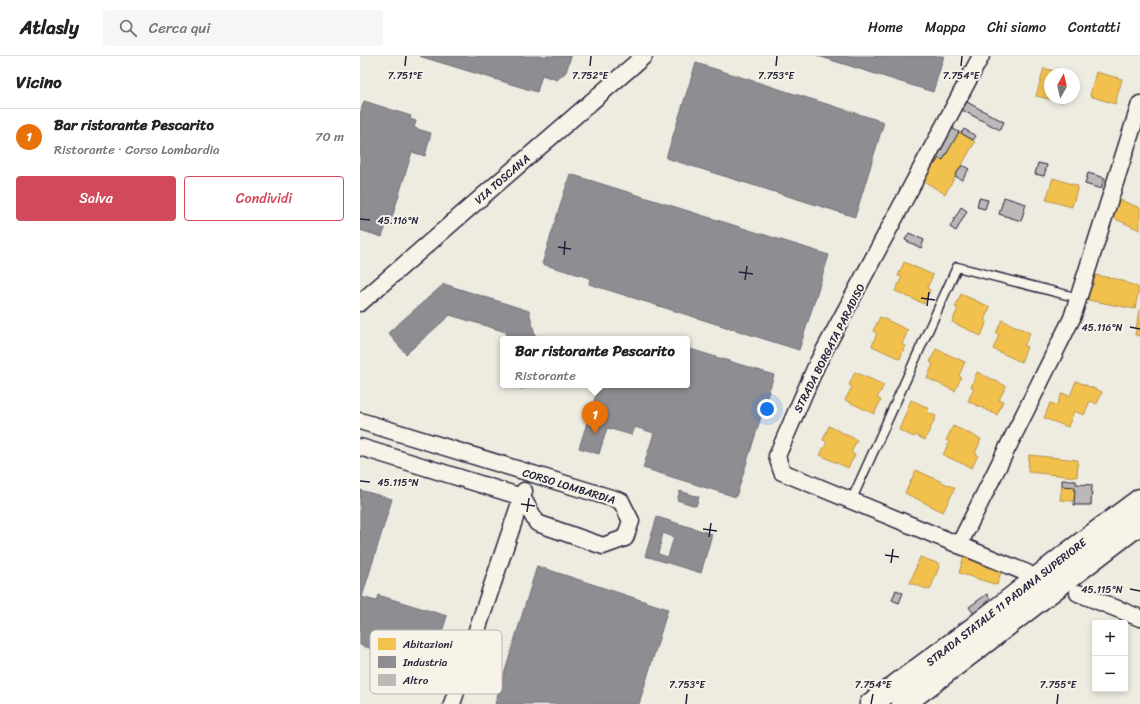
<!DOCTYPE html>
<html lang="it">
<meta charset="utf-8">
<style>
:root{--surface:#fff;--page:#f6f6f6;--text:#222;--muted:#767676;--line:#e0e0e0;--accent:#d1495b}
body{margin:0;font-family:Sriracha,sans-serif;background:var(--page);color:var(--text)}
.controls{position:absolute;right:12px;bottom:12px;display:grid;overflow:hidden;border-radius:4px;box-shadow:0 2px 6px #0003}
.controls button{width:36px;height:36px;display:grid;place-items:center;padding:0;border:0;border-bottom:1px solid var(--line);background:var(--surface);color:var(--text);font:20px sans-serif}
.compass{position:absolute;left:684px;top:12px;width:36px;height:36px;border-radius:50%;background:var(--surface);box-shadow:0 2px 6px #0003;rotate:8deg}
.you{position:absolute;left:407px;top:353px;width:14px;height:14px;margin:-10px;border:3px solid #fff;border-radius:50%;background:#1a73e8;box-shadow:0 0 0 6px #1a73e833}
.badge{display:grid;place-items:center;width:26px;height:26px;border-radius:50%;background:var(--accent);color:#fff;font-size:13px;font-weight:700}
.pin{position:absolute;translate:-50% -33px;filter:drop-shadow(0 1px 2px #0008)}
.pin::after{content:'';position:absolute;top:21px;width:14px;height:12px;background:inherit;clip-path:polygon(0 0,100% 0,50% 100%)}
.popup{position:absolute;left:140px;top:280px;width:190px;height:52px;box-sizing:border-box;display:grid;place-content:center;border-radius:4px;background:var(--surface);filter:drop-shadow(0 1px 3px #0005);font-size:13px;white-space:nowrap;color:var(--muted)}
.popup b{font-size:15px;color:var(--text)}
.popup::after{content:'';position:absolute;left:50%;top:100%;margin-left:-8px;border:8px solid transparent;border-top-color:var(--surface)}
.list{margin:0;padding:0;list-style:none}
h2{display:flex;justify-content:space-between;align-items:center;height:52px;margin:0;padding:0 16px;font-size:17px}
h2 small{font-size:13px;font-weight:400;color:var(--muted)}
.list li{display:grid;grid-template-columns:26px 1fr auto;gap:12px;align-items:center;box-sizing:border-box;height:56px;padding:0 16px;border-top:1px solid var(--line)}
.list b{display:block;font-size:15px;white-space:nowrap}
.list p{margin:0;font-size:13px;white-space:nowrap;color:var(--muted)}
.list em{font-size:13px;font-style:normal;color:var(--muted)}
.actions{display:flex;gap:8px;padding:12px 16px}
.actions a{flex:1;padding:9px 0;border:1px solid var(--accent);border-radius:4px;text-align:center;font-size:14px;color:var(--accent)}
.actions .main{background:var(--accent);color:#fff}
.icon{flex:none;width:22px;height:22px;fill:none;stroke:currentColor;stroke-width:2;stroke-linecap:round;stroke-linejoin:round}
.map{position:relative;flex:none;width:780px;height:648px;overflow:hidden}
header{display:flex;align-items:center;gap:24px;box-sizing:border-box;height:56px;padding:0 20px;background:var(--surface);border-bottom:1px solid var(--line)}
header strong{font-size:19px}
nav{display:flex;gap:22px;margin-inline-start:auto;font-size:14px}
.search{width:280px;height:36px;background:var(--page);display:flex;align-items:center;gap:10px;box-sizing:border-box;padding:0 14px;border-radius:4px;color:var(--muted);font-size:15px}
main{display:flex}
aside{flex:1;background:var(--surface)}
.map>svg:first-child{display:block}
.homes{fill:#f2c14e;stroke:#b49148}
.industry{fill:#8d8d92;stroke:#6d6d78;fill-rule:evenodd}
.building{fill:#bbb8b7;stroke:#22223b}
.lines{fill:none;stroke-linecap:round;stroke-linejoin:round}
.lane-casing{stroke:#22223b;stroke-width:11}
.street-casing{stroke:#22223b;stroke-width:19}
.highway-casing{stroke:#22223b;stroke-width:25}
.lane{stroke:#f7f3e8;stroke-width:8}
.street{stroke:#f7f3e8;stroke-width:16}
.highway{stroke:#f7f3e8;stroke-width:22}
.ticks{fill:none;stroke:#22223b;stroke-width:1.5}
.labels{text-anchor:middle;stroke-width:4;stroke-linejoin:round;paint-order:stroke}
.street-label{font-size:11px;fill:#22223b;stroke:#f7f3e8}
.key{fill:#f7f3e8;stroke:#b7b4b4;stroke-width:1}
.key-label{font-size:11px;fill:#22223b}
.ticks-label{font-size:10px;text-anchor:middle;fill:#22223b;stroke:#f7f3e8;stroke-width:4;stroke-linejoin:round;paint-order:stroke}
</style>
<header>
<strong>Atlasly</strong>
<div class="search"><svg class="icon" aria-label="search" viewBox="0 0 24 24"><circle cx="10" cy="10" r="6"/><path d="M15 15l6 6"/></svg>Cerca qui</div>
<nav><a>Home</a><a>Mappa</a><a>Chi siamo</a><a>Contatti</a></nav>
</header>
<main>
<aside>
<h2>Vicino<small></small></h2>
<ul class="list">
<li><span class="badge" style="background:#e8710a">1</span><div><b>Bar ristorante Pescarito</b><p>Ristorante · Corso Lombardia</p></div><em>70 m</em></li>
</ul>
<div class="actions"><a class="main">Salva</a><a>Condividi</a></div>
</aside>
<div class="map">
<svg width="780" height="648" viewBox="0 0 780 648">
<rect width="100%" height="100%" fill="#eeebe1"/>
<filter id="ink" filterUnits="userSpaceOnUse"><feTurbulence type="fractalNoise" baseFrequency=".025" numOctaves="2"/><feDisplacementMap in="SourceGraphic" scale="8" xChannelSelector="R" yChannelSelector="G"/><feConvolveMatrix kernelMatrix="1 2 1 2 8 2 1 2 1" color-interpolation-filters="sRGB"/></filter>
<g filter="url(#ink)">
<g class="homes">
<path d="M684,12L704,18H690V42H703L702,46L676,40Z"/>
<path d="M736,16L762,23L755,48L730,40Z"/>
<path d="M599,76L615,86L585,138L562,124L572,107L575,108L579,102L583,104Z"/>
<path d="M693,122L718,130L712,151L686,144Z"/>
<path d="M758,143L780,152V174L751,161Z"/>
<path d="M544,206L573,219L567,232L570,234L564,248L535,235L542,221L538,220Z"/>
<path d="M735,219L761,224L779,232L775,253L728,244L730,229L733,230Z"/>
<path d="M601,238L630,251L624,264L627,265L621,280L592,266L598,252L595,251Z"/>
<path d="M779,254H780V280L775,279Z"/>
<path d="M520,261L548,274L542,288L545,290L540,303L512,290L517,277L513,275Z"/>
<path d="M642,264L670,277L664,290L667,291L661,306L633,293L639,279L636,277Z"/>
<path d="M576,293L605,306L599,319L601,321L595,335L567,322L573,308L570,306Z"/>
<path d="M495,316L524,329L517,342L521,344L514,358L485,344L492,331L489,329Z"/>
<path d="M617,316L646,330L639,344L643,345L637,359L608,345L614,332L611,331Z"/>
<path d="M716,325L742,336L737,348L730,345L724,359L714,355L708,371L684,362L690,347L697,349L702,337L710,340Z"/>
<path d="M551,344L569,352L567,356L576,360L565,384L555,379L554,381L539,374Z"/>
<path d="M469,370L497,384L491,397L495,399L488,412L460,399L467,386L463,384Z"/>
<path d="M593,370L621,383L615,398L618,399L612,412L583,399L589,386L586,384Z"/>
<path d="M669,399L718,404L717,421L668,416Z"/>
<path d="M556,414L595,432L583,456L545,437Z"/>
<path d="M702,430L715,431L714,445L700,444Z"/>
<path d="M604,500L642,513L637,529L599,517Z"/>
<path d="M560,501L580,508L570,534L550,527Z"/>
</g>
<g class="industry">
<path d="M59,0H211L206,16L197,24L182,19L177,36Z"/>
<path d="M458,0H584L573,36Z"/>
<path d="M336,7L524,66L495,161L306,102Z"/>
<path d="M4,45L51,60L50,63L56,65L54,72L71,77L65,100L52,96L30,168L27,167L22,181L0,174V58Z"/>
<path d="M210,118L469,199L439,294L229,228L230,222L182,208Z"/>
<path d="M84,228L169,255L176,283H148L146,276L90,259L46,298L28,277Z"/>
<path d="M327,292L414,319L376,441L283,412L294,377L275,371L272,379L247,372L239,398L219,392L239,329H327Z"/>
<path d="M159,329H177L160,333Z"/>
<path d="M0,434L32,443L2,541L16,545L18,539L87,560L71,612L0,589Z"/>
<path d="M320,435L339,441L336,450L317,444Z"/>
<path d="M297,461L352,478L341,517L285,500ZM303,477L314,481L308,501L298,498Z"/>
<path d="M177,510L308,553L279,648H135Z"/>
<path d="M40,614L49,617L46,627L37,624Z"/>
</g>
<g class="building">
<path d="M605,45L644,66L640,74L600,53Z"/>
<path d="M590,69L594,71L593,73L599,76L583,104L579,102L575,108L572,107Z"/>
<path d="M604,73L616,80L613,84L601,77Z"/>
<path d="M678,107L687,109L684,120L675,118Z"/>
<path d="M602,109L609,113L602,124L595,120Z"/>
<path d="M728,117L745,122L741,133L725,128Z"/>
<path d="M644,141L666,148L661,165L639,158Z"/>
<path d="M619,142L628,144L625,153L617,151Z"/>
<path d="M601,151L607,155L596,175L590,171Z"/>
<path d="M549,177L564,184L561,192L545,184Z"/>
<path d="M702,424L716,425V428L732,429L731,449H714L715,431L702,430Z"/>
<path d="M536,534L543,537L539,547L532,544Z"/>
<path d="M627,538L632,546L614,558L609,551Z"/>
</g>
<g class="lines">
<defs>
<path id="lane" d="M491,445L597,211L719,242"/>
<g id="street">
<path d="M621,0L457,308L417,400L422,416L667,517"/>
<path d="M0,247L284,0"/>
<path d="M0,365L261,445L271,465L265,482L243,490L177,467L162,441L0,391"/>
<path d="M599,489L712,262L780,48"/>
<path d="M718,537L780,562"/>
<path d="M92,648L164,435"/>
</g>
<g id="highway">
<path d="M511,648L614,572L709,497L780,444"/>
<path d="M543,648C623,589 700,527 780,467"/>
</g>
</defs>
<use href="#lane" class="lane-casing"/>
<use href="#street" class="street-casing"/>
<use href="#highway" class="highway-casing"/>
<use href="#lane" class="lane"/>
<use href="#street" class="street"/>
<use href="#highway" class="highway"/>
</g>
</g>
<path class="ticks" d="M45,10L46,0M230,10L231,0M416,10L417,0M601,10L602,0M0,163L10,164M198,191L211,193M204,199L205,185M379,216L393,218M385,224L387,210M561,242L575,244M567,250L569,236M770,271L780,273M0,425L10,426M161,448L175,450M167,456L169,442M343,473L357,475M349,481L351,467M525,499L539,501M531,507L533,493M770,533L780,535M326,648L327,638M511,648L513,638M697,648L698,638"/>
<g class="labels">
<g class="street-label">
<text transform="translate(142 123) rotate(-41)" y="4">VIA TOSCANA</text>
<text transform="translate(469 292) rotate(-63)" y="4">STRADA BORGATA PARADISO</text>
<text transform="translate(209 430) rotate(17)" y="4">CORSO LOMBARDIA</text>
<text transform="translate(646 546) rotate(-38)" y="4">STRADA STATALE 11 PADANA SUPERIORE</text>
</g>
</g>
<rect x="10" y="574" width="132" height="64" rx="6" class="key"/>
<rect x="18" y="582" width="18" height="12" fill="#f2c14e"/>
<rect x="18" y="600" width="18" height="12" fill="#8d8d92"/>
<rect x="18" y="618" width="18" height="12" fill="#bbb8b7"/>
<g class="key-label">
<text x="43" y="592">Abitazioni</text>
<text x="43" y="610">Industria</text>
<text x="43" y="628">Altro</text>
</g>
<g class="ticks-label">
<text x="45" y="23">7.751°E</text>
<text x="230" y="23">7.752°E</text>
<text x="416" y="23">7.753°E</text>
<text x="601" y="23">7.754°E</text>
<text x="38" y="168">45.116°N</text>
<text x="742" y="275">45.116°N</text>
<text x="38" y="430">45.115°N</text>
<text x="742" y="537">45.115°N</text>
<text x="327" y="632">7.753°E</text>
<text x="513" y="632">7.754°E</text>
<text x="698" y="632">7.755°E</text>
</g>
</svg>
<div class="controls">
<button>+</button>
<button>−</button>
</div>
<svg class="compass" viewBox="-18 -18 36 36"><path d="M0-13l5 13h-10z" fill="#e53935"/><path d="M0 13l5-13h-10z" fill="#767676"/></svg>
<div class="you"></div>
<div class="pin badge" style="left:235px;top:378px;background:#e8710a">1</div>
<div class="popup"><b>Bar ristorante Pescarito</b>Ristorante</div>
</div>
</main>
